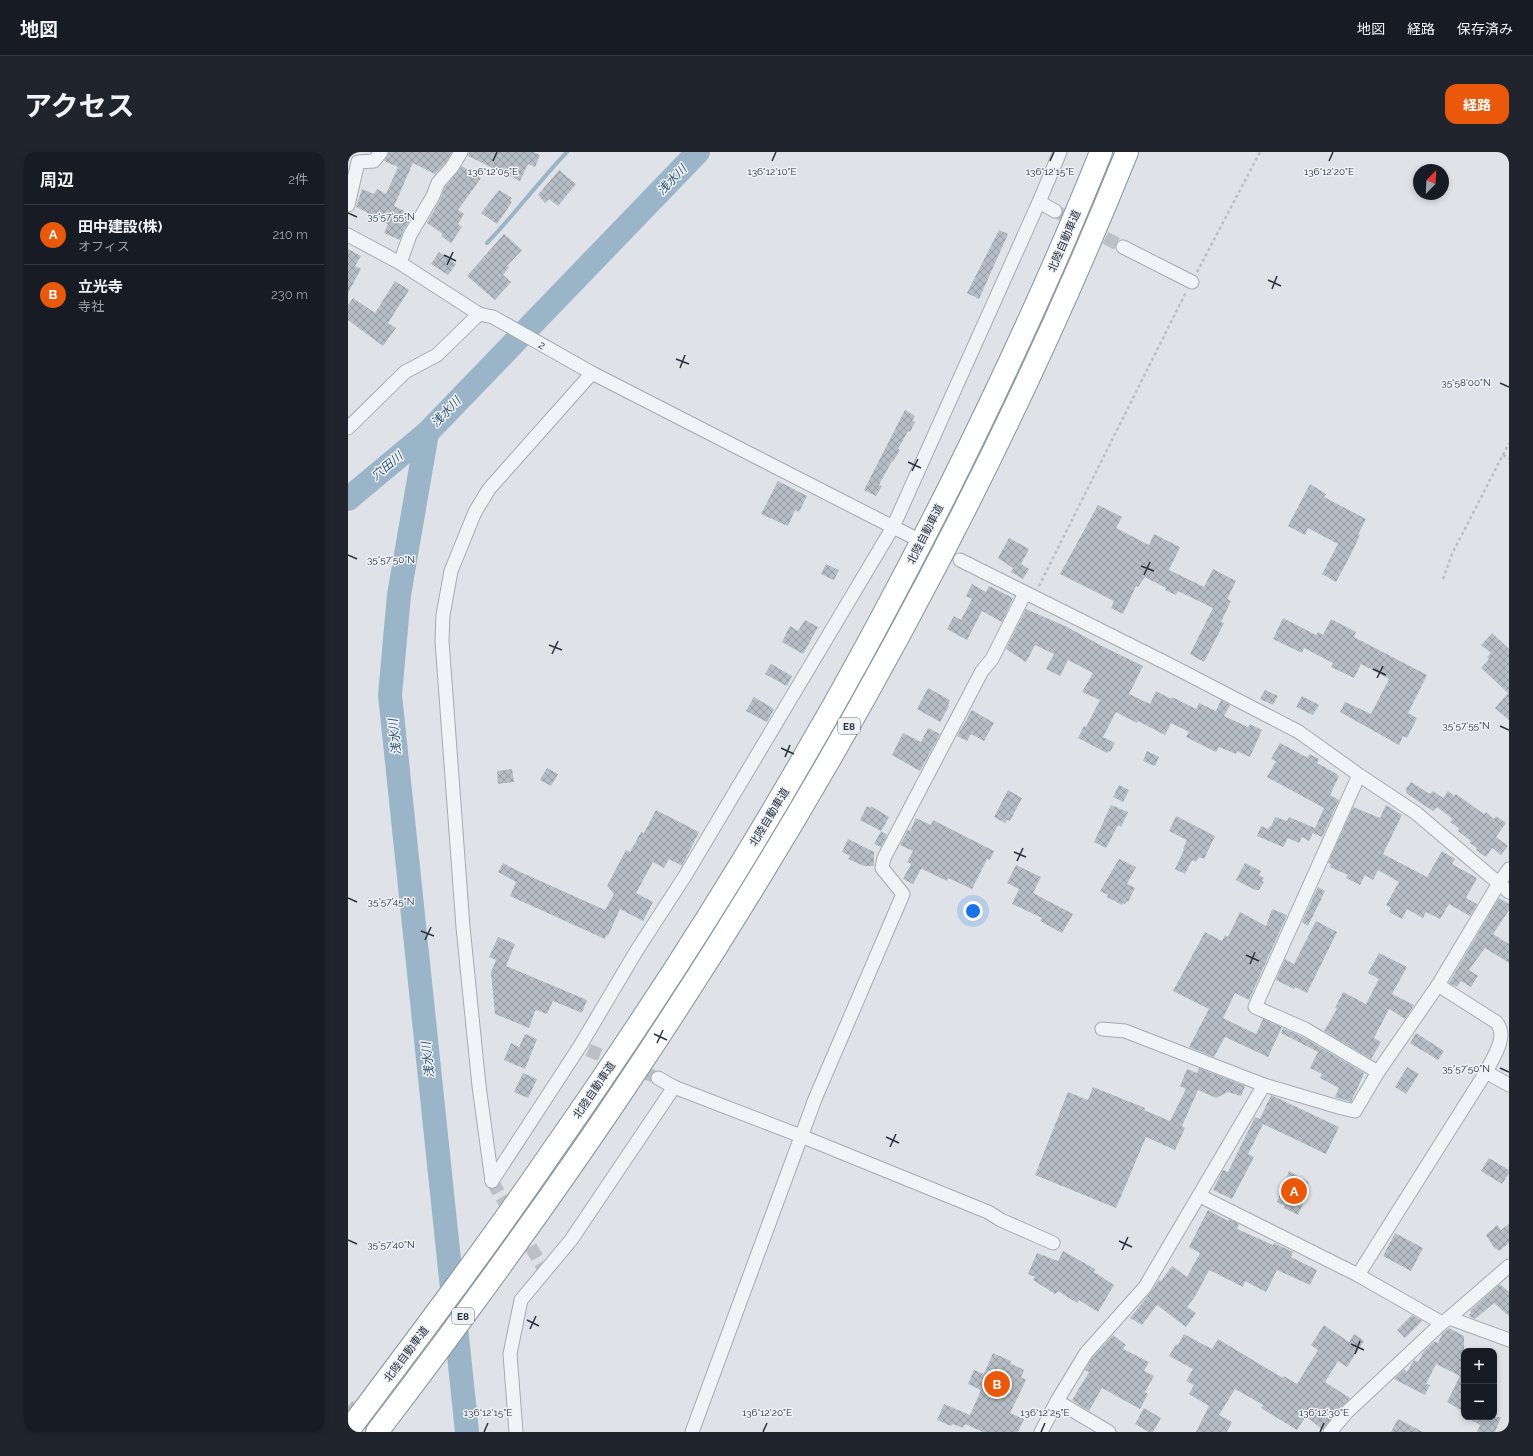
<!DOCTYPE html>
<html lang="ja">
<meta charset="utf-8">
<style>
:root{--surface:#171b24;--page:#20242c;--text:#f1f3f6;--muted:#9ea1a6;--line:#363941;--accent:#ea580c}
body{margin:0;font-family:Raleway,"Noto Sans JP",sans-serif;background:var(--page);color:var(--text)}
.controls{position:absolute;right:12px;bottom:12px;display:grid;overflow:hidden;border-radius:8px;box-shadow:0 2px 6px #0003}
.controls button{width:36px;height:36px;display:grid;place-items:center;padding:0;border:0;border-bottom:1px solid var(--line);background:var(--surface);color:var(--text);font:20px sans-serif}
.compass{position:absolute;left:1065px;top:12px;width:36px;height:36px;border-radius:50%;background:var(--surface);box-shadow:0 2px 6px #0003;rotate:24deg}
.you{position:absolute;left:625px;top:759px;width:14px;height:14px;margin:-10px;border:3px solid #fff;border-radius:50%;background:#1a73e8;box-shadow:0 0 0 6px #1a73e833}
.badge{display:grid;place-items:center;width:26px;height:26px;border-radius:50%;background:var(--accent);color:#fff;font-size:13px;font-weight:700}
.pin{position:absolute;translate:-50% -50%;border:2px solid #fff;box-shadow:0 1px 4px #0006}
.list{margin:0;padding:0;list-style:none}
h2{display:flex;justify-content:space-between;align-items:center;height:52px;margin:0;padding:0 16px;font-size:17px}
h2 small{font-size:13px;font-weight:400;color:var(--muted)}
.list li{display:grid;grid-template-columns:26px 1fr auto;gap:12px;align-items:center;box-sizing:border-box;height:60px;padding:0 16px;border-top:1px solid var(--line)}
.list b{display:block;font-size:15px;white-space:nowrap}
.list p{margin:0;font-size:13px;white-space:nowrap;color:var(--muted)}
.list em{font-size:13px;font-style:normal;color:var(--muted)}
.map{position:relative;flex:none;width:1161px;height:1280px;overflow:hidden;border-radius:12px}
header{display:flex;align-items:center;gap:24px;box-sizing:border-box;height:56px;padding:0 20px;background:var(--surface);border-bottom:1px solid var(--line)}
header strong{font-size:19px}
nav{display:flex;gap:22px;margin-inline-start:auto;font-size:14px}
.intro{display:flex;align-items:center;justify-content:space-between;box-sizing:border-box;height:96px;padding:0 24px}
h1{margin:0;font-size:28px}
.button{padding:10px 18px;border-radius:12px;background:var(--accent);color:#fff;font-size:14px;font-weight:700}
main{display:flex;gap:24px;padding:0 24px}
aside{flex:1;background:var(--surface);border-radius:12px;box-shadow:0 2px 6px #0003}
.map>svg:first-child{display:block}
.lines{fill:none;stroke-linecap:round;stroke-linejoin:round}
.stream{stroke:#9ab4c8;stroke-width:4}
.river{stroke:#9ab4c8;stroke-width:24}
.building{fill:url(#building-cross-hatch)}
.minor-tunnel{stroke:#bac0c6;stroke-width:13;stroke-dasharray:13 6;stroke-linecap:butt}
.minor-casing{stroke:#a4aab2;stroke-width:15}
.motorway-casing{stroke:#86929e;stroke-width:24}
.path{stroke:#b9bec3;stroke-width:2.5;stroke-dasharray:3 3;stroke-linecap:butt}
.minor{stroke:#f1f4f6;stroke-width:13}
.motorway{stroke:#fff;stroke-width:22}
.ticks{fill:none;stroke:#28323f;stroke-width:1.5}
.labels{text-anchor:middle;stroke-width:3;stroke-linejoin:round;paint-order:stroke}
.shield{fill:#eef2f6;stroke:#636c76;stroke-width:1}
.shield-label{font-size:10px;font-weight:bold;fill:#28323f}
.street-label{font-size:11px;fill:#28323f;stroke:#eef2f6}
.water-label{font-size:12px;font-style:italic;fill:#325572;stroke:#eef2f6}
.ticks-label{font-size:10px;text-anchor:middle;fill:#28323f;stroke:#eef2f6;stroke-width:3;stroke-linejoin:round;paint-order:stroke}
</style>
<header>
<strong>地図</strong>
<nav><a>地図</a><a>経路</a><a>保存済み</a></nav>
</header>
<div class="intro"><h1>アクセス</h1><a class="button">経路</a></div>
<main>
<aside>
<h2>周辺<small>2件</small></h2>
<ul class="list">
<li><span class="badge">A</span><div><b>田中建設(株)</b><p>オフィス</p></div><em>210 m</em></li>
<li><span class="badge">B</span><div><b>立光寺</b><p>寺社</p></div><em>230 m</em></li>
</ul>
</aside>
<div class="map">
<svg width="1161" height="1280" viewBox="0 0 1161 1280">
<defs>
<pattern id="building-cross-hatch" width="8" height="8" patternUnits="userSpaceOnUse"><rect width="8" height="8" fill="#b6bdc5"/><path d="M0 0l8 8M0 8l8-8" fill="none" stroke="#949aa1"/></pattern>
</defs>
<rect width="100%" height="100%" fill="#dfe3e8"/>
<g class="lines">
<path class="stream" d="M139,91C167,62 191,29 219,0"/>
<g class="river">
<path d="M79,281L51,443L42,543L119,1280"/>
<path d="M0,347L79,281L350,0"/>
</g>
</g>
<g class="building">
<path d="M41,0H104L98,10L87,22L65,11L46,54L65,63L55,79L52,88L36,81L40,72L26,65V64L8,55L14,37L26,42L29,37L38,42L50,15L36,9Z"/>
<path d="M121,0H186L192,3L187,15L180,12L172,29L120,4Z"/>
<path d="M114,14L133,26L110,58L116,62L110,72L114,75L103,91L93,84L95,82L79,71L92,48L97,35Z"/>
<path d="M211,18L228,32L210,54L201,47L197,51L190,43Z"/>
<path d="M151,38L164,46L162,49L164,50L149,72L133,61Z"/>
<path d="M651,78L660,82L631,147L619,141Z"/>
<path d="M156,82L174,98L159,114L161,115L155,123L163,130L147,148L119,124Z"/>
<path d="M0,97L13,104L7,114L13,117L0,141Z"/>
<path d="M91,100L108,112L100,123L83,112Z"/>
<path d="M47,129L61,138L40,171L48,176L35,194L0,168V153L5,146L27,161Z"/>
<path d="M557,258L567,264L564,269L567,270L562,280L560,279L550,297L552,298L545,310L544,309L531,333L534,334L528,344L516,338Z"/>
<path d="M430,329L459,344L451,360L447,358L440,374L413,362Z"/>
<path d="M962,332L978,342L976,345L1018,367L1010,383H1012L1002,404L988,430L974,422L990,392L960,376L957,383L940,374Z"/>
<path d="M750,353L774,365L768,376L801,393L806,382L832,395L821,418L856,435L865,417L888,429L879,447L883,449L873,470L876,471L856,510L842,502L865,456L830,439L828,443L817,438L818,436L797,425L790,435L788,434L775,462L763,456L766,449L712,422Z"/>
<path d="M661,386L681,397L673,412L681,417L675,427L663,420L665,416L650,406Z"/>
<path d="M478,412L491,418L486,428L473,422Z"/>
<path d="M624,432L638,440L641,434L665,446L654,470L634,459L619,488L599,477L606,464L613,468L624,447L618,444Z"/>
<path d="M678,457L719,475L754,494L795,514L781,542L802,552L808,539L823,547L824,545L848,557L851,551L868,559L873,548L882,553L876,564L900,575L902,572L914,578L902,605L889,599L888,602L871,595L868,600L838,585L841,580L823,571L817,583L790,569L789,571L768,560L755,585L767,591L762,600L760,599L759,601L730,586L736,574L738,575L752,548L734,540L745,521L720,508L712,524L698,517L706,502L687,493L678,510L658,497Z"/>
<path d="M935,466L968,483L970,480L975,483L983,467L1008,480L1006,485L1079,523L1060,561L1069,566L1059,586L1055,584L1051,593L992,560L997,550L1023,562L1041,527L1013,512L1006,526L983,515L985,511L956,496L954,501L925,487Z"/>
<path d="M457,468L470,475L455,502L434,490L442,474L450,479Z"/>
<path d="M1144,481L1161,497V568L1147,556L1160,541L1133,516L1141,507L1139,505L1143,501L1133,493Z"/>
<path d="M423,512L444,524L439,534L417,522Z"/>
<path d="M580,536L602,548L600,553L601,554L592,570L569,557Z"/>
<path d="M917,538L930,544L925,553L912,547Z"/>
<path d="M954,544L971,553L965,563L948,555Z"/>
<path d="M406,545L426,557L419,570L398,559Z"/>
<path d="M624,558L646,571L636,589L623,582L619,589L609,584Z"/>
<path d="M580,576L592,582L572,619L544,603L555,581L573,590Z"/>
<path d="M932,591L960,606L961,602L971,607L969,611L989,622V623L991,624L982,643L991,648L974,685L965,681L961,689L954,685L951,691L940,686L935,695L909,684L913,674L920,677L922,674L923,675L927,665L939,669L941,665L967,676L976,656L919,625L928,609L923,607Z"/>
<path d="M799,599L811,605L807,614L795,609Z"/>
<path d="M199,616L210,622L203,634L192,628Z"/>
<path d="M164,617L166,630L150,632L149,619Z"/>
<path d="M1063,630L1082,642L1085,639L1095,646L1100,639L1106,644L1108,642L1136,662L1138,660L1146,667L1148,664L1158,671L1148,685L1160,694L1153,703L1144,696L1138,705L1128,698L1129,696L1122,691L1123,689L1110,679L1111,676L1102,670L1105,667L1089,655L1085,659L1058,641V637Z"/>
<path d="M771,633L781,638L775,650L765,645Z"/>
<path d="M660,638L674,646L662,669L659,668L657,671L646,665Z"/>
<path d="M763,653L780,660L773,675L770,673L758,696L746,690Z"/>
<path d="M1038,653L1054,663L1035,702L1079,725L1094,699L1107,707L1104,712L1129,726L1118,746L1129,752L1122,764L1101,752L1092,767L1078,760L1075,766L1059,757L1054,767L1041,760L1043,756L1038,753L1051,730L1030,718L1025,728L1017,723L1012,733L998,726L1000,723L982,715L983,712L980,711L1005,655L1032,666Z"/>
<path d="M519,654L522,656L523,654L541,665L533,679L512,668Z"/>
<path d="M308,658L351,680L334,714L321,707L316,716L305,710L288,741L305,750L295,769L272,757L260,784L258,783L257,787L162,744L168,730L150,720L155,711L170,719L257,758L266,742L259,734L278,698L282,700L293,680L296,681Z"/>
<path d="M828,664L867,684L856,707L851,705L848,710L844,708L837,722L827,717L836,698L835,697L839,688L821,679Z"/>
<path d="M568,666L583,673L585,668L646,699L642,708L639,707L624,737L600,726L599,729L574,717H573L565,732L555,727L563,712L559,710L565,699L552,693L560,678L562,679Z"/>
<path d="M533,679L539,683L533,695L526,692Z"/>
<path d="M500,687L526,700V714H516L500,707L502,704L494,700Z"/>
<path d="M771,707L788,715L779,732L787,736L780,750L779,749L777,752L775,751L774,753L759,745L760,743L752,739Z"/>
<path d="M897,711L913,719L911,723L916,726L914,729L916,730L911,738H907L888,728Z"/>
<path d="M668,713L693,725L685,741L725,762L714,781L692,769L694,766L664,752L671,737L659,731Z"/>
<path d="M970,735L977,739L960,774L954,770Z"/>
<path d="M1151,746L1161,752V758L1145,782L1161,792V811L1137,796L1121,818L1130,824L1123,835L1113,829L1109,835L1101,831Z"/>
<path d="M924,757L939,763L901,848L887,841L875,866L908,882L915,867L934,875L920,905L877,885L866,905L841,895L861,857L825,839L857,780L874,789L877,783L880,785L892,760L918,774Z"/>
<path d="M968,769L989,780L959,841L947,835L946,837L928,828L937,807L946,812Z"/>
<path d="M150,785L167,792L158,814L239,848L234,861L205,849L199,862L189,858L187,859L181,876L147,862L143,820L148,808L141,805Z"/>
<path d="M1031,801L1059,815L1044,842L1066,853L1057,867L1041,857L1026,886L1033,890L1023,907L976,879L989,857L987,856L995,840L1018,852L1031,827L1020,821Z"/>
<path d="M935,876L953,884L1016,921V922L1003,950L987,945L991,936L972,926L974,922L962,916L970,900L933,881Z"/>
<path d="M1068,881L1096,899L1090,908L1062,891Z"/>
<path d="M177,882L189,887L177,917L156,908L163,891L171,895Z"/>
<path d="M1059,915L1071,922L1058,942L1047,935Z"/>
<path d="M851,916L897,934L893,944L880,940L868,946L850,938L834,974L837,976L827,998L798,985L768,1056L687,1023L720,940L740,948L745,935L797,956L796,958L822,969L838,937L832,934L839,917L849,921Z"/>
<path d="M175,921L189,927L180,946L166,940Z"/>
<path d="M923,943L991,975L978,1002L915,972L900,1002L906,1005L884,1047L865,1038L875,1018L880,1020L907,965L912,967Z"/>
<path d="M1141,1006L1161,1018V1021L1154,1032L1133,1019Z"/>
<path d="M941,1019L961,1030L955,1041L959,1043L950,1063L936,1056L937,1054L929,1050Z"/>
<path d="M860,1058L880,1069L881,1067L891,1072L889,1077L925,1093L926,1091L945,1100L943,1105L969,1118L962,1133L929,1118L918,1140L897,1129L895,1135L861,1118L848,1143L839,1155L848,1161L838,1175L809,1153L794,1173L782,1166L803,1140L811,1128L813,1129L824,1114L839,1125L852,1101L841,1095Z"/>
<path d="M1161,1072V1091L1151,1099L1148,1096L1147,1097L1138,1083L1149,1073L1153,1078Z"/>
<path d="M1047,1081L1075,1096L1063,1119L1035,1104Z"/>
<path d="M715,1099L747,1117L746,1120L766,1133L750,1160L731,1148L729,1151L710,1139L707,1142L685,1128L687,1125L680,1122L689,1101L710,1109Z"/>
<path d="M1152,1132L1161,1140V1164L1146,1151L1127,1167L1123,1165L1121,1163L1123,1161L1122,1159Z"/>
<path d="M1064,1163L1074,1169L1057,1186L1049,1178Z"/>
<path d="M976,1173L1001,1190L1006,1182L1016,1189L999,1215L990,1209L977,1230L1002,1246L993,1255L975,1278L958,1264L949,1278L913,1256L915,1253L887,1237L871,1263L884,1270L879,1280H848L861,1254L841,1242L846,1233L838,1229L845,1217L821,1204L828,1192L830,1193L836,1182L864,1197L870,1187L935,1226L936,1224L949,1232L970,1198L963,1193Z"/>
<path d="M1101,1176L1116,1184V1260L1099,1250L1112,1224L1088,1212L1078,1232L1082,1233L1077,1243L1046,1227L1056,1217L1059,1220L1066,1208L1070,1210L1076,1199L1087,1189L1090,1191L1094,1182Z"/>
<path d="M765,1183L778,1193L775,1197L801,1210L796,1219L806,1224L797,1240L800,1242L792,1257L754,1236L741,1259L724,1248L741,1220L737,1218L744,1206Z"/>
<path d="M645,1201L663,1209L662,1211L676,1218L673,1225L678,1228L662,1261L676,1267L670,1280H635L617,1272L615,1276L605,1272L603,1274L589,1268L596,1252L622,1263L633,1238L620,1232L626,1218L636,1222Z"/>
<path d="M796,1256L813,1266L805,1280H801L787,1272Z"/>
<path d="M1118,1265H1153L1147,1280H1129L1132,1273Z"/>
<path d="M1050,1267L1075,1280H1043Z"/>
</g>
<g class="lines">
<g class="minor-tunnel">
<path d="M707,59L775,95"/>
<path d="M240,898L310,926"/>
<path d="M144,1029L197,1119"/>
<path d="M0,1254L31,1280"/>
</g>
<defs>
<g id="minor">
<path d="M691,50L707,59"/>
<path d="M0,53L10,10L26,9L33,0"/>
<path id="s1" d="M0,83L52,111L131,162L145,165L244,221L545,375L565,385"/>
<path d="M775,95L844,130"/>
<path d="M52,111L62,83L85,44L90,31L104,15L113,0"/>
<path d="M0,276L57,220L89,203L131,162"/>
<path d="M612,408L826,515L951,580L1011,623L1068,661L1161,740"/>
<path d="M1011,623L907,855L957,877L1030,920"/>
<path d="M754,877L777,879L916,933"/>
<path d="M1138,920L1161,933"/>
<path d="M310,926L326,935L453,984L640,1060L653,1068L705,1091"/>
<path d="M144,1029L232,894L289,798L337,724L545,375L691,50L712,0"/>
<path d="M144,1029L131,934L115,775L94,489L95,463L103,419L127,360L141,337L244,221"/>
<path d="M852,1044L1010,1123L1094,1171"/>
<path d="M1010,1123L1138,920C1145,905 1161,884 1148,870L1090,833"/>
<path d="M1101,1166L1161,1188"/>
<path d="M709,1249L761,1280"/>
<path d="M168,1280L162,1202L173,1148L223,1088L326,935"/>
<path d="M344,1280L467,947L555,742L534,716L536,706L634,519L644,507L677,441"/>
<path d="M693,1280L709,1249L738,1201L797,1135L916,933L994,956L1007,959L1030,920L1090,833L1151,731L1161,717"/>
<path d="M982,1280L999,1260L1094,1171L1101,1166L1161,1114"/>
</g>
<g id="motorway">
<path d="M0,1279C69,1187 138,1096 203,1001C296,868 384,732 464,591C513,507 558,421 602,334C656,225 708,113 753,0"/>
<path d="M29,1280C115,1167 199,1052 278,934C475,640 647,328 779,0"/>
</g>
</defs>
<use href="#minor" class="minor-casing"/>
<use href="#motorway" class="motorway-casing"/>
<g class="path">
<path d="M849,120L912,0"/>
<path d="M1155,303L1161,307"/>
<path d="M1095,427L1104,402L1161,291"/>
<path d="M691,434L838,140"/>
</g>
<use href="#minor" class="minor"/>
<use href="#motorway" class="motorway"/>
</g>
<path class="ticks" d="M145,9L149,0M424,9L428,0M702,9L706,0M981,9L985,0M0,61L9,65M96,103L108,109M99,113L105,100M920,128L933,134M924,137L929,124M328,207L341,212M332,216L337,203M1152,231L1161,235M560,310L573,316M564,319L570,307M0,403L9,407M793,414L806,419M796,423L802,410M201,493L214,498M204,502L210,489M1025,517L1038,523M1029,526L1035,514M1152,574L1161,578M433,596L446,602M437,605L442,593M666,700L678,705M669,709L675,696M0,746L9,750M73,779L86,784M77,788L83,775M898,803L911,809M902,812L907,800M306,882L319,888M309,891L315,878M1152,916L1161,920M538,985L551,991M542,995L548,982M0,1088L9,1092M771,1089L784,1095M774,1098L780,1085M179,1168L191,1174M182,1177L188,1164M1003,1192L1016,1198M1007,1202L1012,1189M136,1280L140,1271M415,1280L419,1271M693,1280L697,1271M972,1280L976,1271"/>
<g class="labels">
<g class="shield">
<rect x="490" y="566" width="22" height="16" rx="3"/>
<rect x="104" y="1156" width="22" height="16" rx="3"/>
</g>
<g class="shield-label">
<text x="501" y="578">E8</text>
<text x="115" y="1168">E8</text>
</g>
<g class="street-label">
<text transform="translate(716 89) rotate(-67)" y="4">北陸自動車道</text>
<text dy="4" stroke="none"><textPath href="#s1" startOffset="224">2</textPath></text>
<text transform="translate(577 382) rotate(-63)" y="4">北陸自動車道</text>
<text transform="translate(421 665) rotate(-59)" y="4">北陸自動車道</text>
<text transform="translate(246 938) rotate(-56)" y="4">北陸自動車道</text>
<text transform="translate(58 1202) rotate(-53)" y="4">北陸自動車道</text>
</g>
<g class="water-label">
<text transform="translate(324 28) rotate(-46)" y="4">浅水川</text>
<text transform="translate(98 260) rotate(-46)" y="4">浅水川</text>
<text transform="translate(39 314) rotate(-40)" y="4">穴田川</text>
<text transform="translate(47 585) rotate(-96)" y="4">浅水川</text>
<text transform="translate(80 908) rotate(-96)" y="4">浅水川</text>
</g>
</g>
<g class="ticks-label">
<text x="145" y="23">136°12'05"E</text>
<text x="424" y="23">136°12'10"E</text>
<text x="702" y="23">136°12'15"E</text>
<text x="981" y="23">136°12'20"E</text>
<text x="43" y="68">35°57'55"N</text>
<text x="1118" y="234">35°58'00"N</text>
<text x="43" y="411">35°57'50"N</text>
<text x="1118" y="577">35°57'55"N</text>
<text x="43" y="753">35°57'45"N</text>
<text x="1118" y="920">35°57'50"N</text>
<text x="43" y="1096">35°57'40"N</text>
<text x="140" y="1264">136°12'15"E</text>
<text x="419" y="1264">136°12'20"E</text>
<text x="697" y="1264">136°12'25"E</text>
<text x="976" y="1264">136°12'30"E</text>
</g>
</svg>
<div class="controls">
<button>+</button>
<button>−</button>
</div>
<svg class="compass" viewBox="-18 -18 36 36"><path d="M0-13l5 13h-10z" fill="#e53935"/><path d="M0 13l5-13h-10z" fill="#9ea1a6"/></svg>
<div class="you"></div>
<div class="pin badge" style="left:946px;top:1039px">A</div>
<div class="pin badge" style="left:649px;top:1232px">B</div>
</div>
</main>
